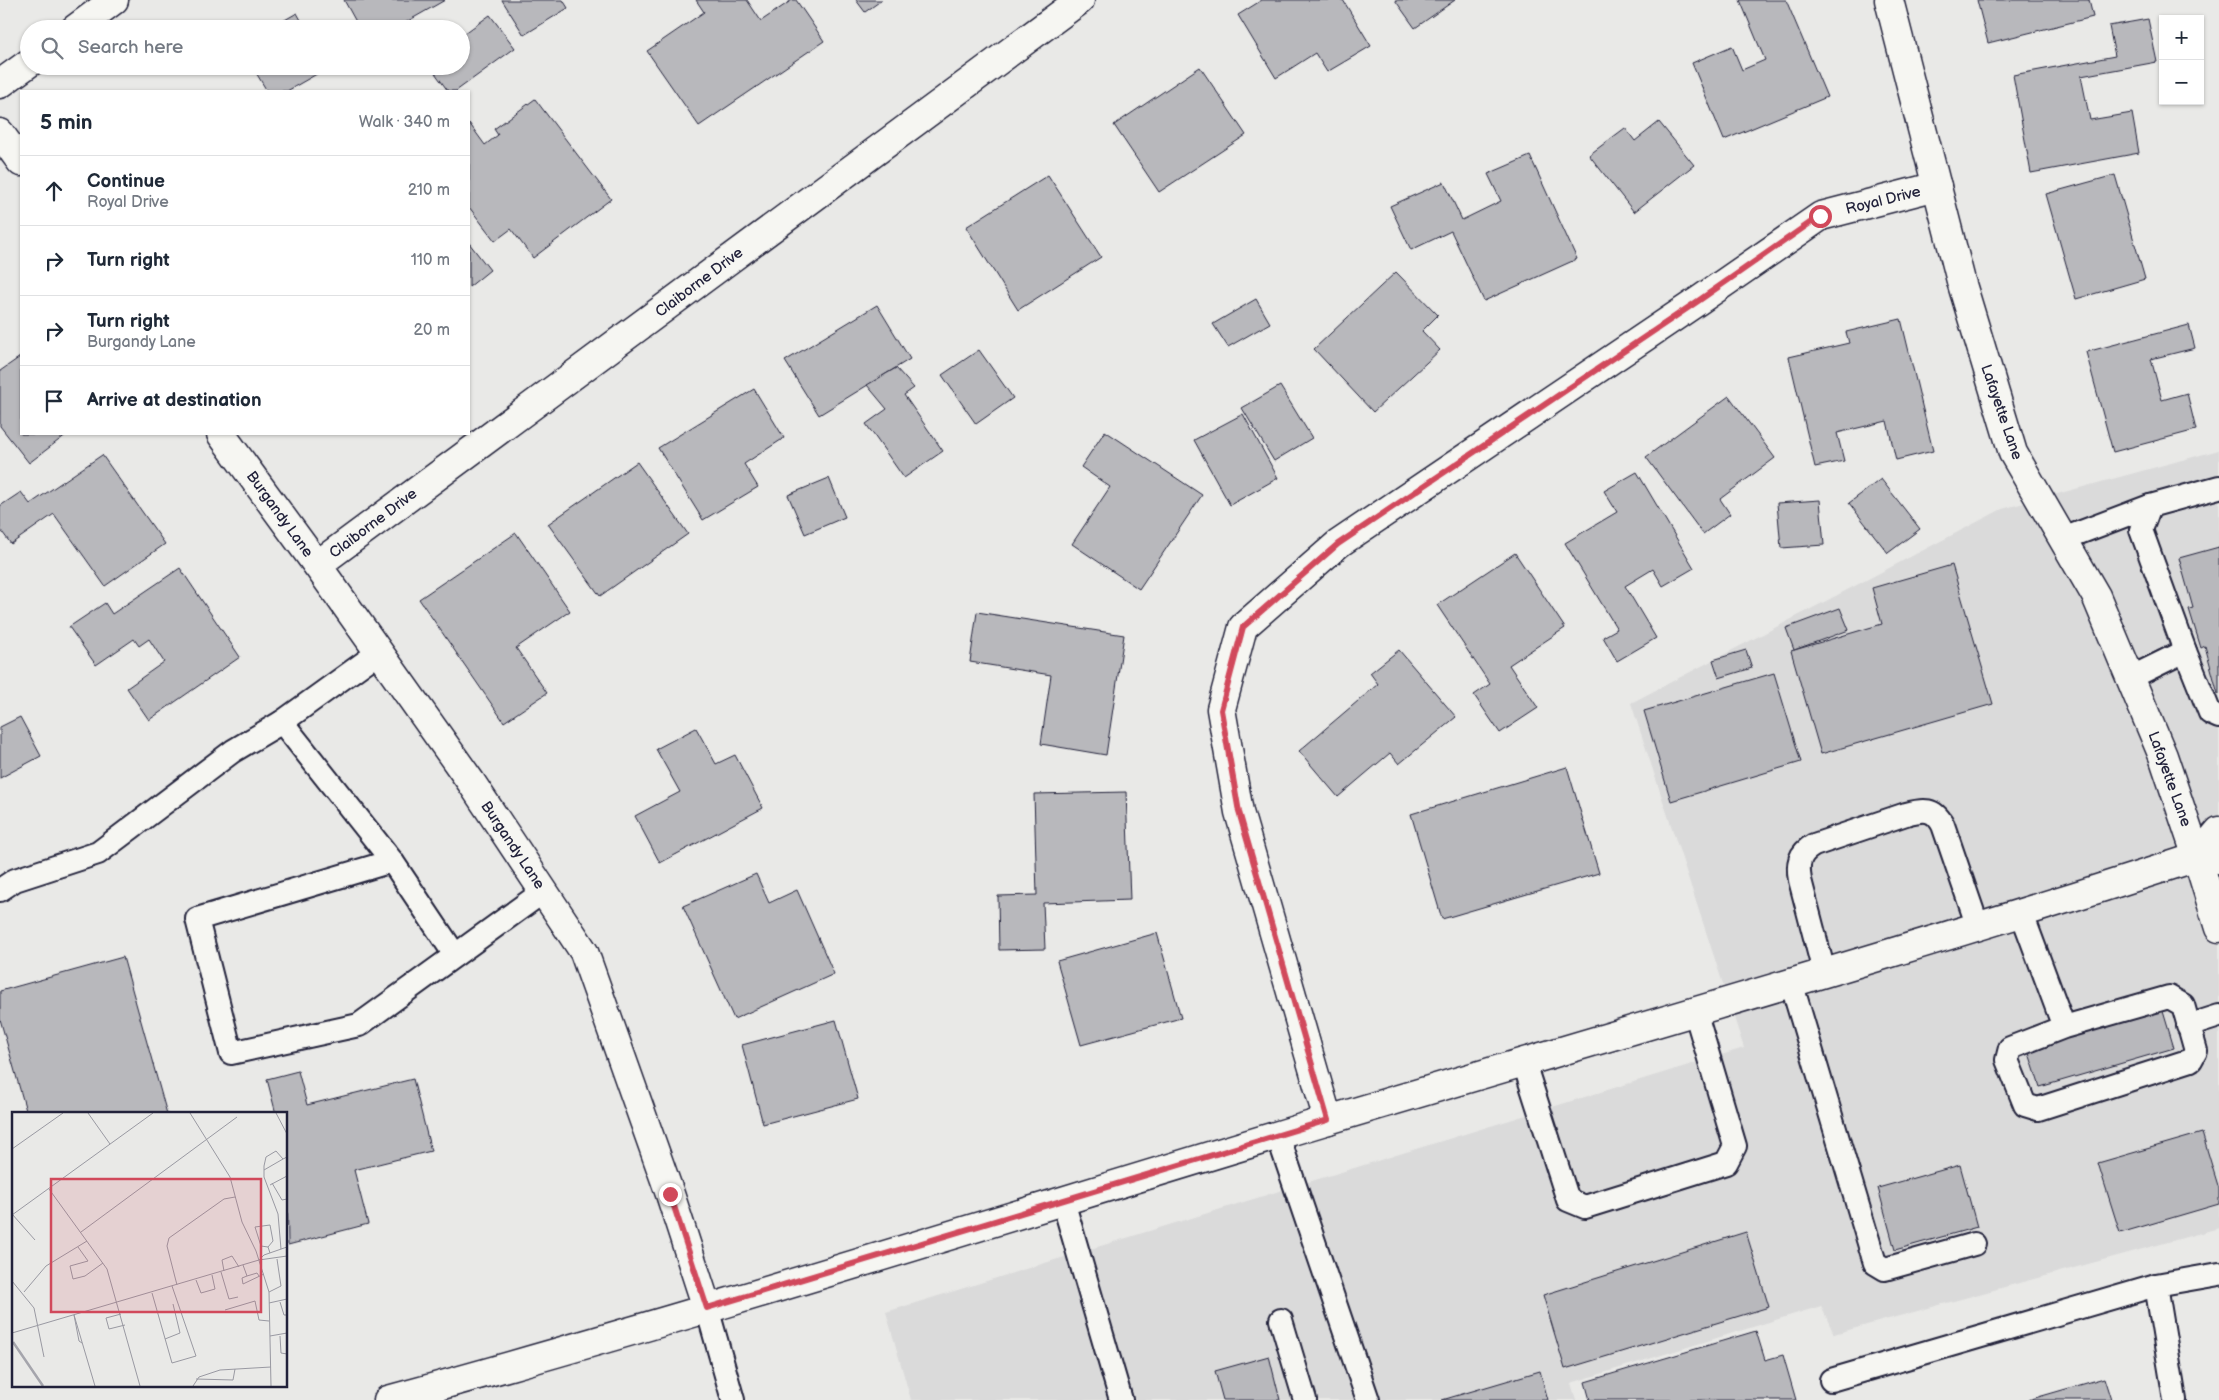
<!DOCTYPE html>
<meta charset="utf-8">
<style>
:root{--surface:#fff;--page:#f6f6f7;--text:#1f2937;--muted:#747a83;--line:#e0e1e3}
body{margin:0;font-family:"Balsamiq Sans",sans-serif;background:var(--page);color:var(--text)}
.controls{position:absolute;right:15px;top:15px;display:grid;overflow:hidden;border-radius:0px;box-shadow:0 1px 4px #0004}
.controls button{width:45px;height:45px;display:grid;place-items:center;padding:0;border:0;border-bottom:1px solid var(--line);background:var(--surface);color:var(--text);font:25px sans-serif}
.stop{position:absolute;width:15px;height:15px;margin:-11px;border:4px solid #d1495b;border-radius:50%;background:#fff}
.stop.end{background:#d1495b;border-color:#fff;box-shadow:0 1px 5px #0008}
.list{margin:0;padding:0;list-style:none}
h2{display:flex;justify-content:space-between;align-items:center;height:65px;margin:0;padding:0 20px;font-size:21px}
h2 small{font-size:16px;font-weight:400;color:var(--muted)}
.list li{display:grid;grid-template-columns:32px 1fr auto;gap:15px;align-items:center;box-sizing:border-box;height:70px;padding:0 20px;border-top:1px solid var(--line)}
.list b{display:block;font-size:19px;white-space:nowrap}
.list p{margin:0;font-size:16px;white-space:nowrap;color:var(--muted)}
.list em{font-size:16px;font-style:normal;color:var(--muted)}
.icon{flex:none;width:28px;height:28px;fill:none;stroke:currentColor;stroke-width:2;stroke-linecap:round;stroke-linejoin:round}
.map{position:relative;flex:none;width:2219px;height:1400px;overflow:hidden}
.search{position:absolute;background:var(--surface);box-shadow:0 1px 4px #0004;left:20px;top:20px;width:450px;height:55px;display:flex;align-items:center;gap:12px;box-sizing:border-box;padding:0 18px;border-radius:28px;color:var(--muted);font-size:19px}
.panel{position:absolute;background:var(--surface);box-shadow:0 1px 4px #0004;left:20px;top:90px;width:450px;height:345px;border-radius:0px}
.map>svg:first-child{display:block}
.built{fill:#dadada}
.building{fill:#b8b8bc;stroke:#22223b}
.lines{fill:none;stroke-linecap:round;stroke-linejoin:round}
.lane-casing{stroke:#22223b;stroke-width:26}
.street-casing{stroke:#22223b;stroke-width:31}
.secondary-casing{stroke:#22223b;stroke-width:31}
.primary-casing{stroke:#22223b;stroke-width:31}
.lane{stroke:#f6f6f2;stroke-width:22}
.street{stroke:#f6f6f2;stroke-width:28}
.secondary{stroke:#f6f6f2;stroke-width:28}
.primary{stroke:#f6f6f2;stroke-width:28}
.route{stroke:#d1495b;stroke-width:6}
.labels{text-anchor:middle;stroke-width:5;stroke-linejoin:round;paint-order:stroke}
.street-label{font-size:15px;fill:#22223b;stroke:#f6f6f2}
.inset-river{fill:none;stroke:#a5a5ac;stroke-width:2.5}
.inset-road{fill:none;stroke:#9999a2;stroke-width:1}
.view{fill:#d1495b;fill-opacity:0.15;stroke:#d1495b;stroke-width:2.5}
.inset-edge{fill:none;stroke:#22223b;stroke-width:2.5}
</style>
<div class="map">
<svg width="2219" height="1400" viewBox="0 0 2219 1400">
<rect width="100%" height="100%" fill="#e9e9e7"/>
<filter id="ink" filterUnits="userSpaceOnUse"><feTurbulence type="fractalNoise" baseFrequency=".02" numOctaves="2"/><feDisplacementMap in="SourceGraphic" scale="10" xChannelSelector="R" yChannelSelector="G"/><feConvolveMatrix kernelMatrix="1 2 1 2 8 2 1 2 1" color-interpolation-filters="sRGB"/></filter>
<g filter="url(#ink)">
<path class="built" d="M2219,450V1228L1834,1334L1821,1306L1571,1383L1576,1400H911L886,1312L1744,1048L1631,703L2002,509Z"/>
<g class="building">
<path d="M344,0H445L394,29H360Z"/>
<path d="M502,0H563L568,8L524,35Z"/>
<path d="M696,0H747L761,21L792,0H796L824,41L699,126L647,51L704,12Z"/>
<path d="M856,0H882L865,12Z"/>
<path d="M1262,0H1343L1371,46L1327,72L1315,53L1276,78L1238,15Z"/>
<path d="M1395,0H1455L1415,28Z"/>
<path d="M1740,0H1786L1827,97L1724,140L1692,63L1732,46L1742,70L1765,60Z"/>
<path d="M1977,0H2089L2093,17L1988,43Z"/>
<path d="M297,13L306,29H269Z"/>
<path d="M490,15L515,48L456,91H448L430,66H461V36Z"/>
<path d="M2148,19L2157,62L2081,76L2090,120L2132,113L2139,153L2031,173L2013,75L2115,56L2109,26Z"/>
<path d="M252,66H328L329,67L287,91H267Z"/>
<path d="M1200,67L1246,135L1159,192L1114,125Z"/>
<path d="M535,99L611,199L533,258L511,229L495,241L469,207V123L485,145L498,135L494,129Z"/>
<path d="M1659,122L1694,165L1634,212L1589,155L1625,128L1635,141Z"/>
<path d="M1530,156L1577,259L1484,301L1451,231L1411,250L1390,206L1444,182L1462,220L1501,201L1488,174Z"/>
<path d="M1048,175L1101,257L1018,310L966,227Z"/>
<path d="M2115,175L2145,279L2076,299L2046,194Z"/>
<path d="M469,243L490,270L469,287Z"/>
<path d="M1396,272L1438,315L1422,331L1440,350L1373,412L1314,349Z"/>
<path d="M1256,299L1270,323L1228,347L1213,324Z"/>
<path d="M877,305L910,359L819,415L785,361Z"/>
<path d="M1901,319L1933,451L1896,460L1887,421L1837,433L1844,461L1815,467L1789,357L1849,343L1846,332Z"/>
<path d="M2189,325L2195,348L2151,359L2162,400L2187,393L2196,430L2113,452L2086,352Z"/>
<path d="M979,350L1013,398L976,424L942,375Z"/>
<path d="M20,357L21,359V434H67L29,463L0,426V371Z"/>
<path d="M896,368L914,388L904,395L943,451L904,478L866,424L887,409L867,385Z"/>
<path d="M1280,386L1312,438L1274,461L1242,408Z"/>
<path d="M754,389L784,438L744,464L758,487L703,520L658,448Z"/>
<path d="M1729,396L1775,458L1720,499L1730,514L1703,534L1646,457Z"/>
<path d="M1243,414L1278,478L1230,505L1194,440Z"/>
<path d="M1105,431L1202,495L1139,589L1072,544L1110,487L1081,467Z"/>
<path d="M102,455L165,544L105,586L54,514L11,544L0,529V506L21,492L30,504Z"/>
<path d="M637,462L688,534L600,596L548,524Z"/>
<path d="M1637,472L1694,568L1663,586L1653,569L1625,586L1656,638L1617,661L1603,637L1617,629L1565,543L1617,512L1604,491Z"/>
<path d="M829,478L845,517L805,534L788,495Z"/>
<path d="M1881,479L1920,529L1888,553L1849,503Z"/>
<path d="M1820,500L1824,545L1781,548L1777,503Z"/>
<path d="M516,533L570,611L516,648L547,693L504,722L419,599Z"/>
<path d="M2219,547V694H2218L2205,646L2201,648L2189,609L2193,608L2179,558Z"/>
<path d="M1515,553L1565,628L1509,665L1538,708L1500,733L1474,695L1490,684L1437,605Z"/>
<path d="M1952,565L1993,704L1821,754L1791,651L1882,624L1872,588Z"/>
<path d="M180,568L240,657L149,720L127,688L164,662L149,639L139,646L134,639L96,665L69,627L105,603L112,614Z"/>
<path d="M1840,608L1849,630L1794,650L1786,628Z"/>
<path d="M977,612L1124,635L1106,755L1041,744L1051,675L970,662Z"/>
<path d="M1399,650L1456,717L1399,764L1390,753L1338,797L1299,751L1378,684L1370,673Z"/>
<path d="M1746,650L1752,668L1719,678L1713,660Z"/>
<path d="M1774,673L1801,762L1671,801L1644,711Z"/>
<path d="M20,717L41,756L0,778V727Z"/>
<path d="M696,728L716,764L735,755L763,808L660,863L635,816L680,792L656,749Z"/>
<path d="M1567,767L1599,873L1442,919L1411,814Z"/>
<path d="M1126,792L1130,900L1043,903L1045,949L999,950L998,896L1037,895L1034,794Z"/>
<path d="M756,874L769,903L797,890L834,974L734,1019L683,906Z"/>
<path d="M1157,933L1181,1018L1081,1045L1057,961Z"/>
<path d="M123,957L167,1114H27L0,1019V991Z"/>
<path d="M2162,1008L2174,1048L2040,1087L2027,1047Z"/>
<path d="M836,1020L858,1099L763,1124L742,1045Z"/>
<path d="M298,1071L307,1105L413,1079L431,1151L354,1170L368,1224L288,1245L286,1114H276L267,1079Z"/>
<path d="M2202,1133L2219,1189V1204L2120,1233L2098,1163Z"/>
<path d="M1960,1165L1977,1227L1895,1250L1878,1188Z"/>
<path d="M1746,1232L1769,1307L1565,1369L1543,1295Z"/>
<path d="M1756,1331L1765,1360L1783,1355L1796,1400H1590L1585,1382Z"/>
<path d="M1269,1356L1280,1400H1223L1215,1371Z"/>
<path d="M1540,1371L1548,1400H1442Z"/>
<path d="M2104,1378L2111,1400H2028Z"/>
</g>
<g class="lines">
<defs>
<g id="lane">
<path d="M2219,487L2150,506L2141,530L2185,651L2210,713L2219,717"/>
<path d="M2063,539L2150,506"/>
<path d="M2130,678L2185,651"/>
<path d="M282,722L392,861L197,919L231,1053L359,1025L544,891"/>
<path d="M392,861L455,955"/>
<path d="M0,890L15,880L98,853L233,751L282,722L379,652"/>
<path d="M2022,914L2064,1027L2169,997L2183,1005L2196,1051L2191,1060L2038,1109L2025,1105L2007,1060L2010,1048L2064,1027"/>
<path d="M1824,972L1800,880C1797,864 1799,853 1814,845L1906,814C1924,809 1934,808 1943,825L1978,927"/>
<path d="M1791,982L1875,1263L1885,1269L1974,1244"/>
<path d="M2188,1026L2219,1016"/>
<path d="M1524,1063L1568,1200L1585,1207L1726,1163L1735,1146L1695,1011"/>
<path d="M1278,1136L1368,1400"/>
<path d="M1063,1201L1121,1400"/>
<path d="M2156,1285L2219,1274"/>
<path d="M707,1308L733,1400"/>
<path d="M1281,1320L1305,1400"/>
<path d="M1831,1380L2156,1285L2175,1400"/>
</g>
<g id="street">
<path d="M1889,0L1961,281L2013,453L2096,596L2163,756L2197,857"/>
<path d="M75,29L114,0"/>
<path d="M0,84L29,63"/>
<path d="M0,133L21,162"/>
<path d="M221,434L317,565L471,782L584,952L670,1194L707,1308"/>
<path d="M317,565L1080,0"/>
<path d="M1328,1120L1239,812L1221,709L1243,627L1338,544L1701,299L1821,216L1937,186"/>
</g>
<path id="secondary" d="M2197,857L2219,928"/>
<g id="primary">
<path d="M2197,857L2219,831"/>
<path d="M388,1400C703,1314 1013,1215 1325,1121C1616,1034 1909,951 2197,857L2219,859"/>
</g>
</defs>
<use href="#lane" class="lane-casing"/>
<use href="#street" class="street-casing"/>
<use href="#secondary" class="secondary-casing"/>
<use href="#primary" class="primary-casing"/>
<use href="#lane" class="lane"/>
<use href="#street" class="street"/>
<use href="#secondary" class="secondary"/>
<use href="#primary" class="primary"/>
</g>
</g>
<g class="lines" filter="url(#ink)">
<path class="route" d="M670,1194L707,1308L1328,1120L1239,812L1221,710L1243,627L1338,544L1701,299L1820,216"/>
</g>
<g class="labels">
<g class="street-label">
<text transform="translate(1883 200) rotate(-14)" y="5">Royal Drive</text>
<text transform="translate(699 282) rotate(-37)" y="5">Claiborne Drive</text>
<text transform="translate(2002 412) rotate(71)" y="5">Lafayette Lane</text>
<text transform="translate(280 514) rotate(54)" y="5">Burgandy Lane</text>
<text transform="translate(373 523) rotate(-37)" y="5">Claiborne Drive</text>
<text transform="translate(2170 779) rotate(70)" y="5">Lafayette Lane</text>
<text transform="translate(513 845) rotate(56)" y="5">Burgandy Lane</text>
</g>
</g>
<g transform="translate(12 1112)">
<rect width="275" height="275" fill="#e9e9e7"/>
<path class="inset-river" d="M1,230L31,274"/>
<path class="inset-road" d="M76,1L98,32M178,1L218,65L230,110L244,139L257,180L259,274M264,1L275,22M0,37L51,1M252,58L271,47M260,71L270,88L275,87M258,73L275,64M37,77L95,157L128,274M0,102L23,128M0,103L141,1M69,120L225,5M66,135L76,149L58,154L61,167L73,164L91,151M256,135L249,134L243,115L258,113L261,129L256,135L258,141M269,137L266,102L252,65V54L254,45L264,39L271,47L275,45M247,148L252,143L275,135M231,153L235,164L245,161L247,164M212,159L210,148L220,144L227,155M209,160L217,187L226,185M235,164L230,166L231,172L252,162M184,168L189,181L203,177L200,163M0,169L22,196L32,245M165,173L155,134L157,126L212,87L223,85M12,180L34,154L75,129M257,180L269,174L265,147M140,181L160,251L184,244L160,174M268,190L272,203H275M257,191L275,187M213,198L243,189L247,208L257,209M109,202L94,206L97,217L113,213M62,203L83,274M62,203L67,229L70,231M0,221L247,148L275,144M258,224L275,221M268,224L269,241L275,242M153,227L168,221L161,192M184,267L221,268L223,257M181,274L187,265L208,258L259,255"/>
<path class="view" d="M39,67H249V200H39Z"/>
<rect width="275" height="275" class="inset-edge"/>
</g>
</svg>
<div class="controls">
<button>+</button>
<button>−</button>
</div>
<div class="stop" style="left:1820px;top:216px"></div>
<div class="stop end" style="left:670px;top:1194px"></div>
<div class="search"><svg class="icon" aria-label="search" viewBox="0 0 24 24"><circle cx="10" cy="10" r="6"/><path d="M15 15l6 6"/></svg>Search here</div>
<section class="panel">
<h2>5 min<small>Walk · 340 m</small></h2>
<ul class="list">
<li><svg class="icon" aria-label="ahead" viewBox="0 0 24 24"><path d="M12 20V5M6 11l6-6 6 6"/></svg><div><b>Continue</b><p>Royal Drive</p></div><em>210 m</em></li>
<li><svg class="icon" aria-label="right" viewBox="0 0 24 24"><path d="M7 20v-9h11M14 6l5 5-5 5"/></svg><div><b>Turn right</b></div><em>110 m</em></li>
<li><svg class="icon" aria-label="right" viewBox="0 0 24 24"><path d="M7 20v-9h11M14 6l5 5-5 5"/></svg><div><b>Turn right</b><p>Burgandy Lane</p></div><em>20 m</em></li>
<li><svg class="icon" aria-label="arrive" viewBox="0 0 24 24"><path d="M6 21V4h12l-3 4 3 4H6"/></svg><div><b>Arrive at destination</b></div></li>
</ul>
</section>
</div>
